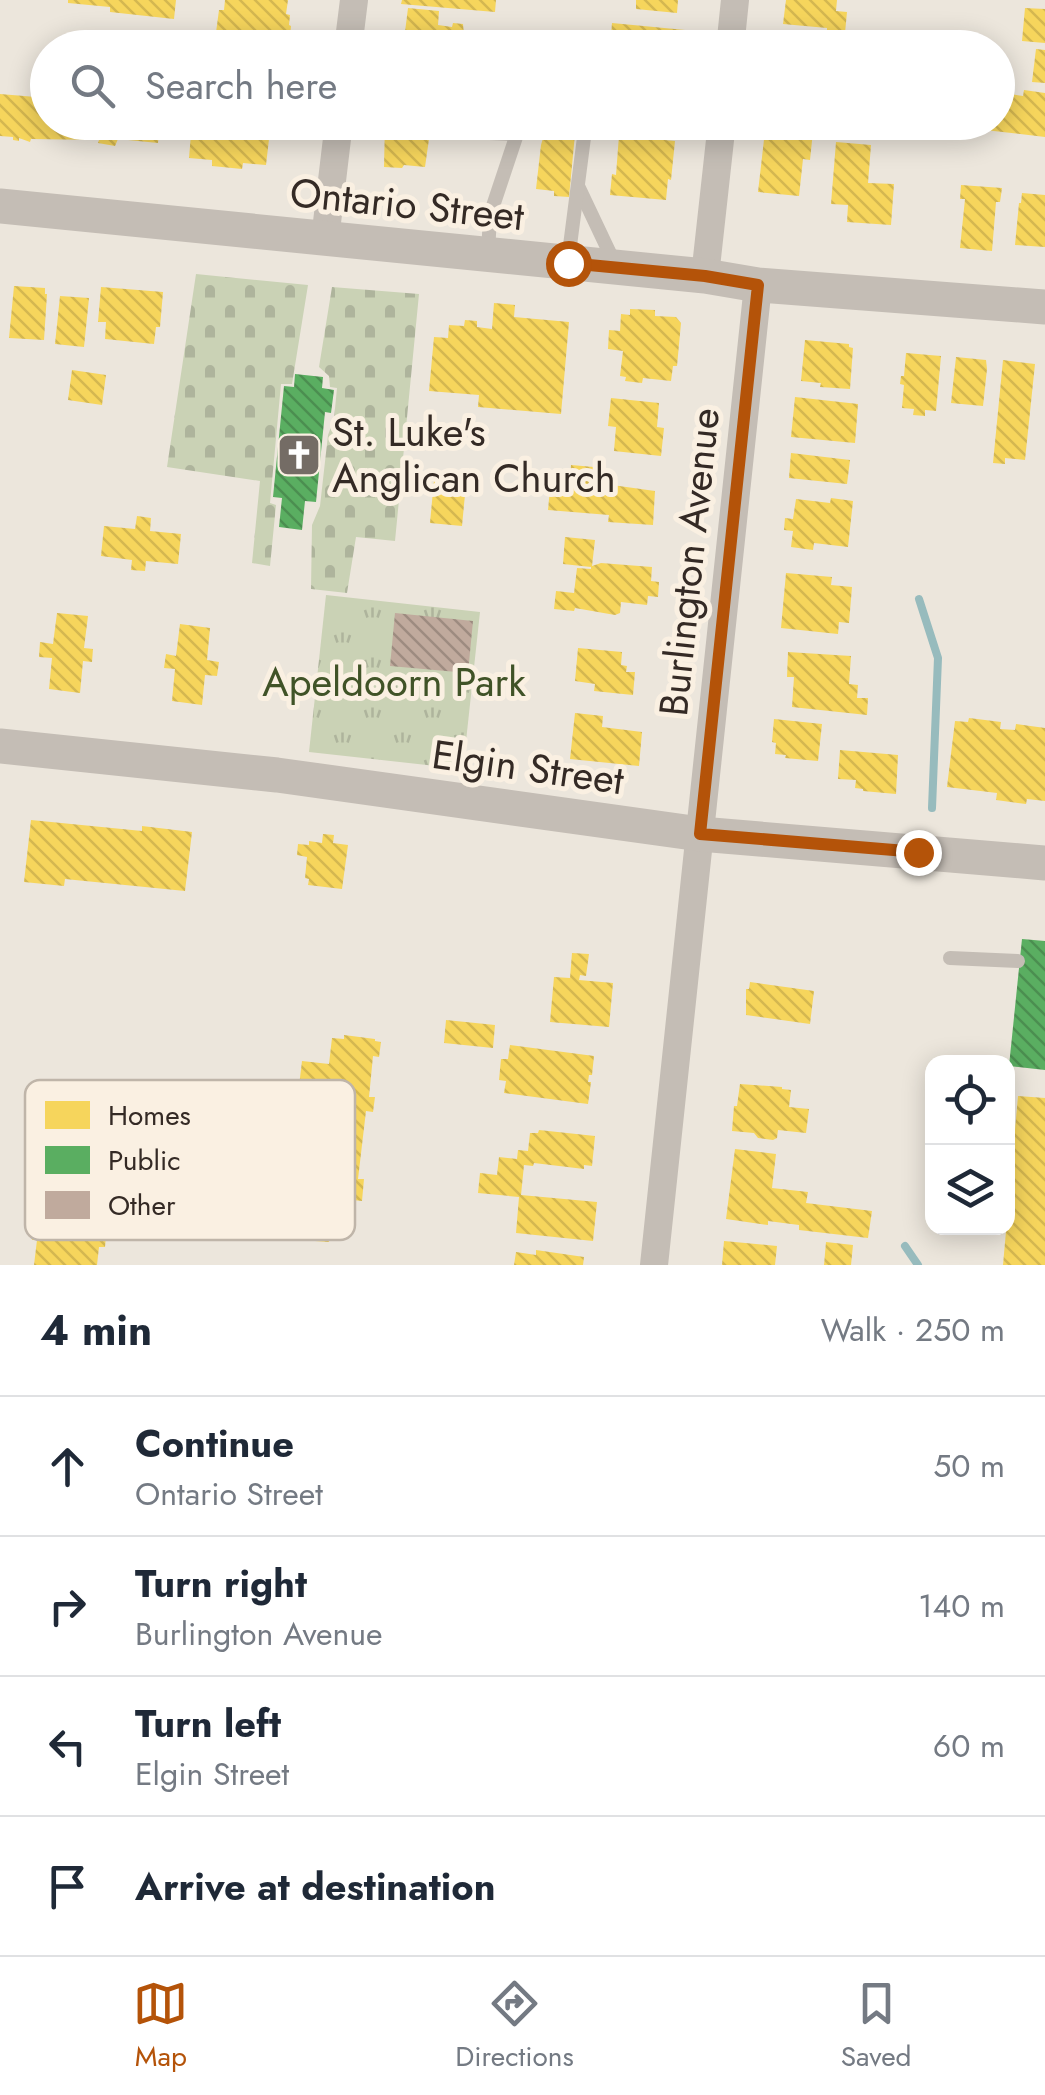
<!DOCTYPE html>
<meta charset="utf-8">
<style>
:root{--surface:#fff;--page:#f2f2f3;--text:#1f2937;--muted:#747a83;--line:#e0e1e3;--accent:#b45309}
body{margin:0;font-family:Jost,sans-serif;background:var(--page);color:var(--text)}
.controls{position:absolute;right:30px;bottom:30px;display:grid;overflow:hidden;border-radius:20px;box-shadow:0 5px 25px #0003}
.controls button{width:90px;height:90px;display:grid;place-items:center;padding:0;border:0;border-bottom:2px solid var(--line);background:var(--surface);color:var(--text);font:50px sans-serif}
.stop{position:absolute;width:30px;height:30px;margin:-22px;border:8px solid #b45309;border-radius:50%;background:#fff}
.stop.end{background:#b45309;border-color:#fff;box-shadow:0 2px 10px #0008}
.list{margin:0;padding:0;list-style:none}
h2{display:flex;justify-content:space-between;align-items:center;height:130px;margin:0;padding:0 40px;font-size:42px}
h2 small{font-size:32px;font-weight:400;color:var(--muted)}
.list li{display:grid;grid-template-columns:65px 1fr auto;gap:30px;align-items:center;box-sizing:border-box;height:140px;padding:0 40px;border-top:2px solid var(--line)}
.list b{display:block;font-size:38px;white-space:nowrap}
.list p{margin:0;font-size:32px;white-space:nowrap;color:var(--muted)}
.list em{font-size:32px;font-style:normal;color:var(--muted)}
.icon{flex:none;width:55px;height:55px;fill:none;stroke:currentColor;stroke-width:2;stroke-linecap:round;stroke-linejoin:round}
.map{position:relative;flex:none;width:1045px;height:1265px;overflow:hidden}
.search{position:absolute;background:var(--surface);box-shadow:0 5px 25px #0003;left:30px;right:30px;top:30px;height:110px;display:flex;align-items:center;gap:25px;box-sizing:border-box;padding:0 35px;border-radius:55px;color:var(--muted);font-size:38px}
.sheet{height:690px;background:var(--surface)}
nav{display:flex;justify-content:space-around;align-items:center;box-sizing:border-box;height:140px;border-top:2px solid var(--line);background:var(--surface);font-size:28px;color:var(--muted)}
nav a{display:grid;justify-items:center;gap:5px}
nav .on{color:var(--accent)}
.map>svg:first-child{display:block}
.cemetery{fill:url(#cemetery-stones)}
.park{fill:url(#park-tufts)}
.homes{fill:url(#homes-back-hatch)}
.public{fill:url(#public-back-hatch)}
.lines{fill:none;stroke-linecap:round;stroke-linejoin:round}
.stream{stroke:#97bbbd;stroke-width:8}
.building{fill:url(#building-back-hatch)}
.service{stroke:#c4bdb5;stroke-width:14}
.minor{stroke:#c4bdb5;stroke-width:28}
.tertiary{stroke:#c4bdb5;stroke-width:35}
.route{stroke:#b45309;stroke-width:12}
.labels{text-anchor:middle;stroke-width:10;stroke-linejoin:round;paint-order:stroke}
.street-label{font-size:40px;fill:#342a25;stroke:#faf0e2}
.poi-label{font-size:40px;fill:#342a25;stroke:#faf0e2;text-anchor:start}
.park-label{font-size:40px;fill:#405327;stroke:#faf0e2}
.key{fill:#faf0e2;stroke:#bfb5a9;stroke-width:2.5}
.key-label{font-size:28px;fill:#342a25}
</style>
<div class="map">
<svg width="1045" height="1265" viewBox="0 0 1045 1265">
<defs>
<pattern id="cemetery-stones" width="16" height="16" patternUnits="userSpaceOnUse" patternTransform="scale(2.5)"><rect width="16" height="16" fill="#cad2b5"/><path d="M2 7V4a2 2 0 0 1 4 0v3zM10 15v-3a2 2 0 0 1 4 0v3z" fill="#aeb49c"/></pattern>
<pattern id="park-tufts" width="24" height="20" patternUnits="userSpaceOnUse" patternTransform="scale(2.5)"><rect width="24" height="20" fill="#cad2b5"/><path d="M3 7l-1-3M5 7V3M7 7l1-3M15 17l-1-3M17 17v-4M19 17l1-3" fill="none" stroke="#aeb49c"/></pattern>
<pattern id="homes-back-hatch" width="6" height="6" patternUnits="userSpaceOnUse" patternTransform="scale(2.5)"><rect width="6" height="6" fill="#f6d55c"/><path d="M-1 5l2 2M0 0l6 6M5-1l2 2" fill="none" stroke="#d4b750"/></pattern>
<pattern id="public-back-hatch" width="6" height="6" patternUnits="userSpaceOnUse" patternTransform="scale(2.5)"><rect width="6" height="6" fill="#5aae61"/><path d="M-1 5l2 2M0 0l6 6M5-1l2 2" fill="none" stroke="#4b8e50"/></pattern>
<pattern id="building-back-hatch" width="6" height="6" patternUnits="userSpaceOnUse" patternTransform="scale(2.5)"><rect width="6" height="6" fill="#c0aa9d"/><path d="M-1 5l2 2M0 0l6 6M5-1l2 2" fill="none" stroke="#9d8b80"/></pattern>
</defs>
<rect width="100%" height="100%" fill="#ece6dc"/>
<g class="cemetery">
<path d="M196,274L308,285L292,384H281L270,503L276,505L270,566L252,563L260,481L167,467Z"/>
<path d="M332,287L419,294L395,541L356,537L347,593L311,589L312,525L320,506L328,435L334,419L337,388L330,387L329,376L319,367Z"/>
</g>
<path class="park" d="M326,595L480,612L463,769L309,752Z"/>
<g class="homes">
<path d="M68,0H176L174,19L110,12V7L68,3Z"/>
<path d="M225,0H288L286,14L290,15L289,25L291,26L289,48L215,40L219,10H224Z"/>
<path d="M402,0H496L495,12L401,4Z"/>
<path d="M636,0H678L677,13L636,9Z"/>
<path d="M786,0H837L836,11L847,12L845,33L827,32V28L783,24Z"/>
<path d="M408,8L439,11L438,25L452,27L453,23L463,24L464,35L483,37L482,48H403V45L399,44L400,32H405Z"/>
<path d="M1025,8L1045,9V43L1022,41Z"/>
<path d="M612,23L685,30L683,48H610Z"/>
<path d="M780,38L825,42V48H779Z"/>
<path d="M1036,49L1045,50V83L1032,82Z"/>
<path d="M1024,90L1045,93V137L985,130L986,122H998V92L1023,96Z"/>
<path d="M0,94L48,98V122H160L158,143L118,139L115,146L98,143L99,140L31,139L30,142L19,138V141L13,140V137L0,136Z"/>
<path d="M192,122H271L266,165L243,163L242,169L212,166V160L189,158Z"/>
<path d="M385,122L427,123L426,139H429L425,167L404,165L402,168L384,167Z"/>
<path d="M620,122H655L654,139L675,141L671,180L668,179L666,200L610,195L612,174L616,175Z"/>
<path d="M766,122H814L810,160L803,159L799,196L758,192Z"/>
<path d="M553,131L575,134L569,197L554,196V191L536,189L541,145L543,138L552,139Z"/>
<path d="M836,142L871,145L868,183L894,184L891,225L847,222L848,205L831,204Z"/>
<path d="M961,185L1002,188L1000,202H996L992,251L960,248L965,199H960Z"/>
<path d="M1022,193L1045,195V247L1015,245L1019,203H1021Z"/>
<path d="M14,286L45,288V294H47L44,340L9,338Z"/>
<path d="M101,287L163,292L160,327H156L154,344L105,339L106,322H98Z"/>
<path d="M60,296L89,298L84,347L55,344Z"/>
<path d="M494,303L515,305L514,317L569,322L561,414L478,407L479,395L429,391L434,337L448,338L449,325L464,326L465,320L477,321V327L492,329Z"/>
<path d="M630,309L655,310V316L676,317L681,323L677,366H673L671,381L643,378L642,383L625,381L626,377L620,376L623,351L608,349L609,330L620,331L621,314L630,315Z"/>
<path d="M805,340L849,344V347L853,348L850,389L820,387L821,383L801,381Z"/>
<path d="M906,353L941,356L936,411L925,410V416L913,415L914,409L902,408L904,385L900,384L901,376H904Z"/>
<path d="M956,357L986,360L987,369L983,406L951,403Z"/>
<path d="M1003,360L1035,364L1025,460L1005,458V464L993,463Z"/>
<path d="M72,370L106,375L102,405L68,400Z"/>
<path d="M795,397L858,404L855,443L791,437Z"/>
<path d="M611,398L659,403L657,427L664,428L661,456L614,451L616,427L608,426Z"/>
<path d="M791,453L850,460L847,484L789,478Z"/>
<path d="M571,465L594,467L593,482L610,483V488L612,485L655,491L653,525L608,522L609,515L548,510L551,478L570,479Z"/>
<path d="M434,480L466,484L462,526L430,523Z"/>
<path d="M831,498L853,501L848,547L814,543L813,550L791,547L793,531L784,530L785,518L793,519L796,499L830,503Z"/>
<path d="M137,516L151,518L150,531L181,534L178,564L146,561L145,571L131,570L132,560L101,556L104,526L135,529Z"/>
<path d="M565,537L595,540L592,566L601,563L652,567L651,581L659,582L658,597L648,596L647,605L621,602L620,613L615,615L575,608L574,611L554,609L556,591L574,593L577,568L591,569V567L563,564Z"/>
<path d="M786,573L832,577L831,585L852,587L849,623L839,622L838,634L781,628Z"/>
<path d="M57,613L88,616L84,648L93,649L92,662L83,661L80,693L49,689L52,658L39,657L40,642L53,644Z"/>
<path d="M180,624L210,628L207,660L219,662L217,676L205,675L202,705L172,701L175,669L164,668L166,654L176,656Z"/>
<path d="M578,648L622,652L621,665L627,666L626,672H635L633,695L594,691L595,684L575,681Z"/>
<path d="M788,652L851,656L849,684L858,685L857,698H868L867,715L792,707L794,677H787Z"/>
<path d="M575,713L603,716L602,727L642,732L639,766L570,759Z"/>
<path d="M969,718L1001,722L1000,729L1015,730L1016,724L1045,728V801L1027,799L1026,804L996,800L997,793L947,787L955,721L968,722Z"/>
<path d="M774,719L822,724L818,761L785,758L786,755L775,754L776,743L772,742Z"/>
<path d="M840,750L898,755L896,794L863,791V789L855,788L856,780L838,779Z"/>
<path d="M31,820L142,831V826L192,832L185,891L65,879L64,886L24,882Z"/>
<path d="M323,834L334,835L333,843L348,845L342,889L308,885L309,879L305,878L307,857L297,855L298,844L309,845V841L322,843Z"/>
<path d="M572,953L589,954L586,976L580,975L579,980L613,983L609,1027L550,1022L554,977L570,978Z"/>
<path d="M750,982L814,991L810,1024L746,1015V989H749Z"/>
<path d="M446,1020L495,1025L493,1048L444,1043Z"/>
<path d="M344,1035L375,1039V1041L381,1042L379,1057L373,1056L369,1097H375L373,1112L366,1111L358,1179H364L362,1201L344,1199L343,1211L332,1210L329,1242L315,1241L318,1219L284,1216L292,1149H285L289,1119L295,1120L302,1061L329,1064L332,1038L344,1039Z"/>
<path d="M510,1045L594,1056L592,1075H589L588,1082H591L588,1104L504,1093L506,1081L499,1080L501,1059H508Z"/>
<path d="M740,1084L782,1087V1089L791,1090L789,1107L809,1109L806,1133L778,1130L777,1138L773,1140L758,1138L754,1133L732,1131L734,1106H737Z"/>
<path d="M1018,1096L1045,1098V1265H1003Z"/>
<path d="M45,1102L121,1110L120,1121L114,1120L110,1152L115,1153L113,1176L106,1175L103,1201H109L105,1247H99L97,1265H34L37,1240H32L36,1193H42L45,1169L39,1168L41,1144L47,1145L50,1114L44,1113Z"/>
<path d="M539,1130L595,1136L592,1166L584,1165V1169L534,1163L533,1166L524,1165L521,1195L597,1202L593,1241L516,1233L519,1197L478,1193L480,1173L497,1175L499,1157L517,1159L518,1150L528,1151L530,1133H538Z"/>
<path d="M735,1149L776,1154L772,1188L808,1192L806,1203L872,1211L868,1238L799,1230V1225L768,1221V1225L726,1219Z"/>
<path d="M724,1241L777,1246L775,1265H722Z"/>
<path d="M826,1242L853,1245L851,1265H824Z"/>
<path d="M536,1250L584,1257L583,1265H514L516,1252L536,1255Z"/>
</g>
<g class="public">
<path d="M295,374L323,377L322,388L334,390L331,413L325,412L316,502L305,501L302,530L279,527L282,498L273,497L284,386L294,387Z"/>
<path d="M1022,939L1045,941V1070L1009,1066Z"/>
</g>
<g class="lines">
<g class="stream">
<path d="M919,599L938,658L932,808"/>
<path d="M905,1246L918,1265"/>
</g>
</g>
<path class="building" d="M395,613L473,621L468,673L390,666Z"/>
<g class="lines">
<g class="service">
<path d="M460,122L461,132L517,134L490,215L488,254"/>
<path d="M578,186L614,262"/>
<path d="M568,261L586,122"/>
<path d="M950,958L1018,961"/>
</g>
<g class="minor">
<path d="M348,48L354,0"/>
<path d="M730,48L735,0"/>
<path d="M325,239L339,122"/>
<path d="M705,276L722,122"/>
<path d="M654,1265L758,285"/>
</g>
<g class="tertiary">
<path d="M0,206L705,276L758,285L1045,307"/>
<path d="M0,746L277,775L700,834L1045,863"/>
</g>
</g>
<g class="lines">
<path class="route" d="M568,263L705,276L758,285L700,834L918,852"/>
</g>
<defs>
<symbol id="church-square" viewBox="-11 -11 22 22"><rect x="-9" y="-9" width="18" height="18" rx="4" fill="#746c65" stroke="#faf0e2"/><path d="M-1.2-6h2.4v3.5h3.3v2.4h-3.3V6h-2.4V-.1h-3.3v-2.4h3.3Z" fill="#fff"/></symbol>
</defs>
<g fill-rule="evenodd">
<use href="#church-square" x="274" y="430" width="50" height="50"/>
</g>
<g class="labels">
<g class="street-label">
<text transform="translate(407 204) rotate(6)" y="14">Ontario Street</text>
<text transform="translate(689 562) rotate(-84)" y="14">Burlington Avenue</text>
<text transform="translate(528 767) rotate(8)" y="14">Elgin Street</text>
</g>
<g class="poi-label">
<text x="332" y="446">St. Luke's<tspan x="332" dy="46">Anglican Church</tspan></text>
</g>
<g class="park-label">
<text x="394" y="696">Apeldoorn Park</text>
</g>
</g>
<rect x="25" y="1080" width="330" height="160" rx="15" class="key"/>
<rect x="45" y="1101" width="45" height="28" fill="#f6d55c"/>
<rect x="45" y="1146" width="45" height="28" fill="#5aae61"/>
<rect x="45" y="1191" width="45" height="28" fill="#c0aa9d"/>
<g class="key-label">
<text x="108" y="1125">Homes</text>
<text x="108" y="1170">Public</text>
<text x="108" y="1215">Other</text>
</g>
</svg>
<div class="controls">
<button><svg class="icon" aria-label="locate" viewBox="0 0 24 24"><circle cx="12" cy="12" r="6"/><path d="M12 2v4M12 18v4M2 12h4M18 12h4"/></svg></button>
<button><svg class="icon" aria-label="layers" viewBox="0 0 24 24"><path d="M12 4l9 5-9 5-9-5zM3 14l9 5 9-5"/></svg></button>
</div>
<div class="stop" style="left:568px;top:263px"></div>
<div class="stop end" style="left:918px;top:852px"></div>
<div class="search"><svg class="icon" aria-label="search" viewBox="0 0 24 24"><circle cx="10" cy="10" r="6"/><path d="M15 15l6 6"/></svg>Search here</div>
</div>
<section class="sheet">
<h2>4 min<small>Walk · 250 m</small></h2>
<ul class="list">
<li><svg class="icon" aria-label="ahead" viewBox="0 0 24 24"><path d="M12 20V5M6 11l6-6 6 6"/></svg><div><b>Continue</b><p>Ontario Street</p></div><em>50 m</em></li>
<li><svg class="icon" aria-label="right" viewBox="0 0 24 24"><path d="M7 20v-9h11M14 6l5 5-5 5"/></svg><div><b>Turn right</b><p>Burlington Avenue</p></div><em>140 m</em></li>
<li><svg class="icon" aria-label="left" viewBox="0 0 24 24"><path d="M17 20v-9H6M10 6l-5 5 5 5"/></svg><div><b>Turn left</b><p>Elgin Street</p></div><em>60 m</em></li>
<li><svg class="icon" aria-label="arrive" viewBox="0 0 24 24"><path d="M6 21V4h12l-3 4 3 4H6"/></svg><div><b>Arrive at destination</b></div></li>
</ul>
</section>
<nav>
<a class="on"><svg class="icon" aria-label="map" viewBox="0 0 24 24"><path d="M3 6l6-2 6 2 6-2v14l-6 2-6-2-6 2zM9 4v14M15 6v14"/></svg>Map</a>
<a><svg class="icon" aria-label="directions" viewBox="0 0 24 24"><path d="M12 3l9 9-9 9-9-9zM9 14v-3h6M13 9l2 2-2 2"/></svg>Directions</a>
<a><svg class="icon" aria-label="saved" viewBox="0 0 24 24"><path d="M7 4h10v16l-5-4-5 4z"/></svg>Saved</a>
</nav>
